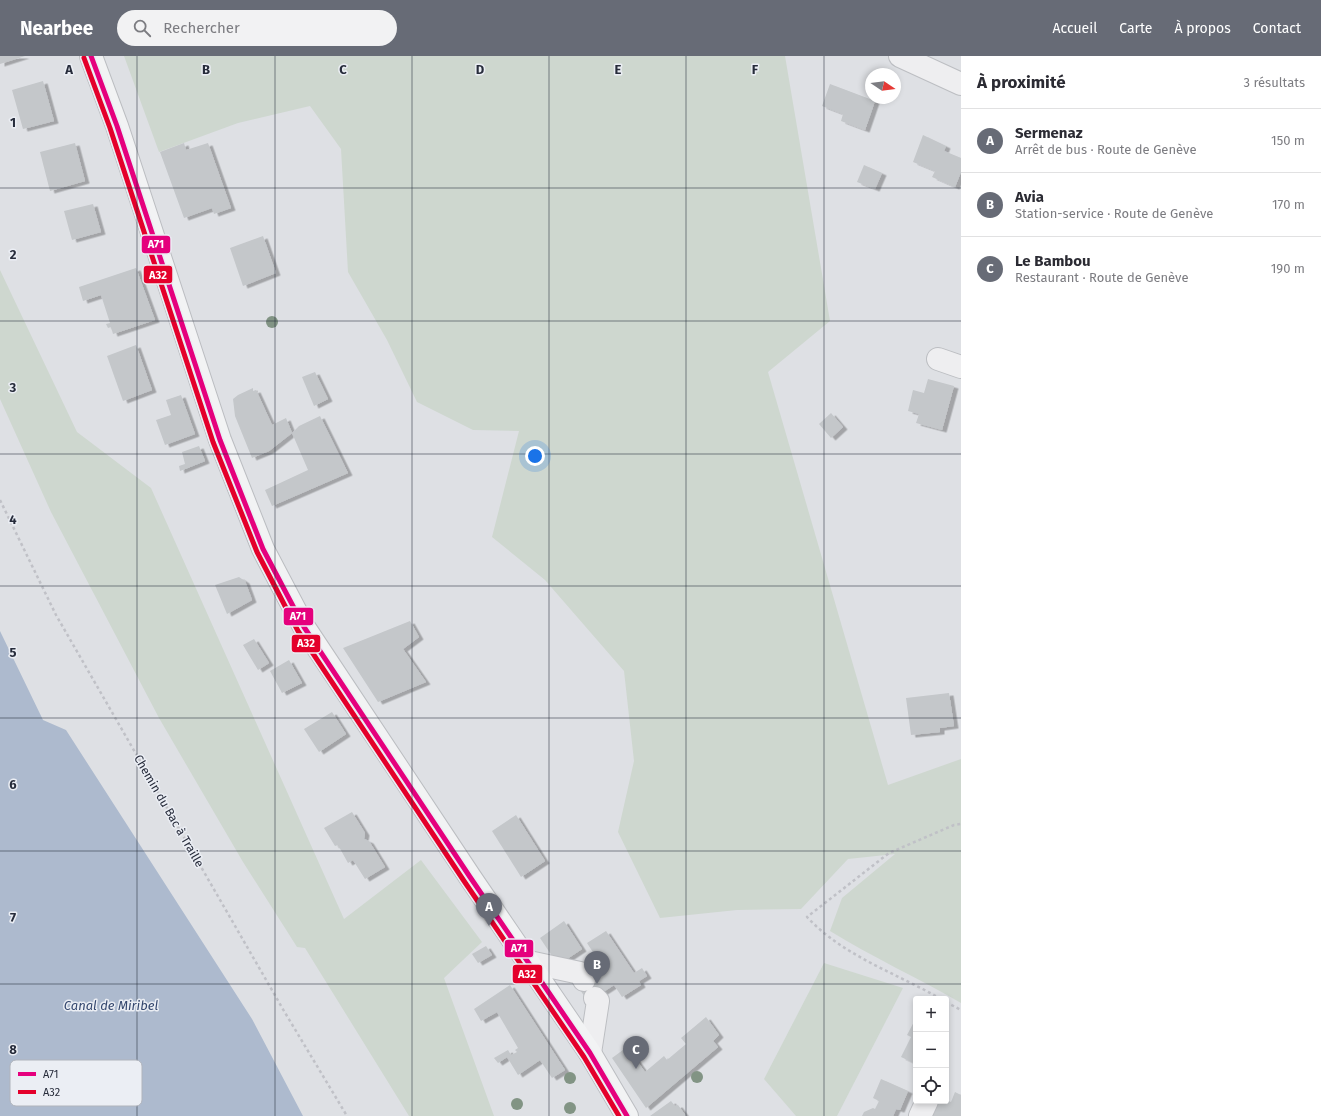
<!DOCTYPE html>
<html lang="fr">
<meta charset="utf-8">
<style>
:root{--surface:#fff;--page:#f2f2f3;--text:#2b2b33;--muted:#7c7c81;--line:#e1e1e2;--accent:#676b76}
body{margin:0;font-family:"Fira Sans",sans-serif;background:var(--page);color:var(--text)}
.controls{position:absolute;right:12px;bottom:12px;display:grid;overflow:hidden;border-radius:4px;box-shadow:0 2px 6px #0003}
.controls button{width:36px;height:36px;display:grid;place-items:center;padding:0;border:0;border-bottom:1px solid var(--line);background:var(--surface);color:var(--text);font:20px sans-serif}
.compass{position:absolute;left:865px;top:12px;width:36px;height:36px;border-radius:50%;background:var(--surface);box-shadow:0 2px 6px #0003;rotate:103deg}
.you{position:absolute;left:535px;top:400px;width:14px;height:14px;margin:-10px;border:3px solid #fff;border-radius:50%;background:#1a73e8;box-shadow:0 0 0 6px #1a73e833}
.badge{display:grid;place-items:center;width:26px;height:26px;border-radius:50%;background:var(--accent);color:#fff;font-size:13px;font-weight:700}
.pin{position:absolute;translate:-50% -33px;filter:drop-shadow(0 1px 2px #0008)}
.pin::after{content:'';position:absolute;top:21px;width:14px;height:12px;background:inherit;clip-path:polygon(0 0,100% 0,50% 100%)}
.list{margin:0;padding:0;list-style:none}
h2{display:flex;justify-content:space-between;align-items:center;height:52px;margin:0;padding:0 16px;font-size:17px}
h2 small{font-size:13px;font-weight:400;color:var(--muted)}
.list li{display:grid;grid-template-columns:26px 1fr auto;gap:12px;align-items:center;box-sizing:border-box;height:64px;padding:0 16px;border-top:1px solid var(--line)}
.list b{display:block;font-size:15px;white-space:nowrap}
.list p{margin:0;font-size:13px;white-space:nowrap;color:var(--muted)}
.list em{font-size:13px;font-style:normal;color:var(--muted)}
.icon{flex:none;width:22px;height:22px;fill:none;stroke:currentColor;stroke-width:2;stroke-linecap:round;stroke-linejoin:round}
.map{position:relative;flex:none;width:961px;height:1060px;overflow:hidden}
header{display:flex;align-items:center;gap:24px;box-sizing:border-box;height:56px;padding:0 20px;background:var(--accent);color:#fff}
header strong{font-size:19px}
nav{display:flex;gap:22px;margin-inline-start:auto;font-size:14px}
.search{width:280px;height:36px;background:var(--page);display:flex;align-items:center;gap:10px;box-sizing:border-box;padding:0 14px;border-radius:22px;color:var(--muted);font-size:15px}
main{display:flex}
aside{flex:1;background:var(--surface)}
.map>svg:first-child{display:block}
.green{fill:#ced7cf}
.water{fill:#adbace}
.building{fill:#c4c7ca;filter:url(#shadow)}
.lines{fill:none;stroke-linecap:round;stroke-linejoin:round}
.minor-casing{stroke:#bcbec2;stroke-width:24}
.major-casing{stroke:#bbbdc1;stroke-width:24}
.path{stroke:#c0c1c7;stroke-width:2.5;stroke-dasharray:3 3;stroke-linecap:butt}
.minor{stroke:#eeeef0;stroke-width:22}
.major{stroke:#f2f3f4;stroke-width:22}
.bus-1-casing{stroke:#ebeef4;stroke-width:8}
.bus-2-casing{stroke:#ebeef4;stroke-width:8}
.bus-1{stroke:#e5007d;stroke-width:5}
.bus-2{stroke:#e4002b;stroke-width:5}
.tree{fill:#829484}
.grid{fill:none;stroke:#272c3b;stroke-width:1;stroke-opacity:0.55}
.labels{text-anchor:middle;stroke-width:3;stroke-linejoin:round;paint-order:stroke}
.street-label{font-size:12px;fill:#272c3b;stroke:#ebeef4}
.water-label{font-size:13px;font-style:italic;fill:#33466d;stroke:#ebeef4}
.key{fill:#ebeef4;stroke:#b0b4bc;stroke-width:1}
.key-label{font-size:11px;fill:#272c3b}
.grid-label{font-size:13px;text-anchor:middle;font-weight:bold;fill:#272c3b;stroke:#ebeef4;stroke-width:3;stroke-linejoin:round;paint-order:stroke}
.line-badge{stroke:#ebeef4;stroke-width:1.5}
.badge-label{font-size:11px;text-anchor:middle;font-weight:bold;fill:#fff}
</style>
<header>
<strong>Nearbee</strong>
<div class="search"><svg class="icon" aria-label="search" viewBox="0 0 24 24"><circle cx="10" cy="10" r="6"/><path d="M15 15l6 6"/></svg>Rechercher</div>
<nav><a>Accueil</a><a>Carte</a><a>À propos</a><a>Contact</a></nav>
</header>
<main>
<div class="map">
<svg width="961" height="1060" viewBox="0 0 961 1060">
<defs>
<filter id="shadow"><feDropShadow dx="4.5" dy="2.5" stdDeviation="0" flood-color="#0004"/></filter>
</defs>
<rect width="100%" height="100%" fill="#dee0e4"/>
<g class="green">
<path d="M124,0H785L830,265L768,316L888,729L961,703V947C918,922 872,901 830,875L842,842L895,798L848,803L801,853L737,854L660,862L618,776L634,705L624,615L545,524L492,481L519,375L473,374L417,346L387,284L348,216L341,93L310,50L238,67L159,96Z"/>
<path d="M0,214L77,376L151,432L344,863L421,804L482,886L444,922L494,1060H409L305,892L297,891L243,806L159,662L51,456L0,343Z"/>
<path d="M824,907L903,932L837,1060H796L764,1023Z"/>
</g>
<path class="water" d="M0,575L43,664L66,674L252,963L303,1060H0Z"/>
<g class="building">
<path d="M0,0H25L0,8Z"/>
<path d="M43,25L54,65L23,73L12,34Z"/>
<path d="M830,28L875,45L865,74L841,65L843,58L822,50Z"/>
<path d="M923,79L946,90L944,95L961,102V116L955,131L932,121L935,115L913,106Z"/>
<path d="M75,87L85,125L50,135L40,96Z"/>
<path d="M184,87L186,94L208,87L231,152L214,158L212,152L184,162L160,96Z"/>
<path d="M864,109L882,117L875,133L857,126Z"/>
<path d="M93,148L101,176L72,184L64,155Z"/>
<path d="M263,180L276,217L243,230L230,192Z"/>
<path d="M136,212L155,264L113,278L111,271L108,272L106,268L110,267L101,239L83,245L79,231Z"/>
<path d="M136,289L152,334L123,345L107,300Z"/>
<path d="M315,316L328,343L314,350L302,321Z"/>
<path d="M928,323L954,330L942,374L916,367L919,358L908,355L913,334L924,337Z"/>
<path d="M253,332V335L256,334L272,369L286,362L292,377L299,370L320,360L348,417L272,450L265,434L308,414L292,377L269,395L252,402L235,360L233,343L238,339Z"/>
<path d="M181,339L195,378L165,389L156,364L171,359L166,344Z"/>
<path d="M831,357L843,371L831,382L819,368Z"/>
<path d="M199,390L205,405L180,415L179,410L185,408L182,396Z"/>
<path d="M239,521L245,525L252,544L227,558L215,529Z"/>
<path d="M410,565L419,581L403,593L426,626L378,646L343,592Z"/>
<path d="M254,583L269,607L258,614L243,589Z"/>
<path d="M289,604L302,627L282,637L270,615Z"/>
<path d="M949,637L954,670L940,672V676L911,679L906,642Z"/>
<path d="M332,656L346,678L319,696L304,673Z"/>
<path d="M352,756L365,777L364,783L369,785L385,811L365,823L353,804L348,807L338,789L335,790L324,772Z"/>
<path d="M516,759L545,805L521,821L492,775Z"/>
<path d="M564,865L582,893L558,909L540,882Z"/>
<path d="M606,875L634,917L642,912L647,920L639,925L641,929L622,941L614,929L588,946L577,929L603,912L587,887Z"/>
<path d="M486,890L492,899L478,907L472,898Z"/>
<path d="M510,929L565,1014L552,1022L540,1004L518,1019L507,1001L498,1007L494,1002L508,994L511,999L517,996L515,994L518,992L497,956L481,965L474,953Z"/>
<path d="M706,961L719,979L713,985L718,991L646,1052L612,1002L627,991L645,1016L664,1000L667,1004L686,988L681,982Z"/>
<path d="M916,962V1008L901,1001L911,981L907,979Z"/>
<path d="M881,1023L908,1035L900,1054L896,1053L893,1060H862L864,1056L873,1052L875,1053L879,1045L873,1042Z"/>
<path d="M955,1036L961,1039V1060H930L937,1045L946,1044L951,1046Z"/>
<path d="M671,1045L675,1050L678,1049L686,1060H650Z"/>
</g>
<g class="lines">
<defs>
<g id="minor">
<path d="M900,0L961,28"/>
<path d="M938,303L961,311"/>
<path d="M529,906L580,917L584,924"/>
<path d="M590,997L598,945L595,942"/>
<path d="M920,1060L927,1045"/>
</g>
<path id="major" d="M91,0L117,70L220,384L263,493L304,571L470,821L590,997L627,1060"/>
</defs>
<use href="#minor" class="minor-casing"/>
<use href="#major" class="major-casing"/>
<g class="path">
<path d="M0,444L56,559L284,955L347,1060"/>
<path d="M941,943C896,917 843,900 807,861L889,797L954,769L961,768"/>
<path d="M946,946L961,954"/>
</g>
<use href="#minor" class="minor"/>
<use href="#major" class="major"/>
<defs>
<path id="bus-1" d="M91,0L117,70L220,384L263,493L304,571L470,821L590,997L627,1060"/>
<path id="bus-2" d="M84,2L110,72L213,386L257,496L298,575L464,825L584,1001L619,1060"/>
</defs>
<use href="#bus-1" class="bus-1-casing"/>
<use href="#bus-2" class="bus-2-casing"/>
<use href="#bus-1" class="bus-1"/>
<use href="#bus-2" class="bus-2"/>
</g>
<g class="tree">
<circle cx="272" cy="266" r="6"/>
<circle cx="697" cy="1021" r="6"/>
<circle cx="570" cy="1022" r="6"/>
<circle cx="517" cy="1048" r="6"/>
<circle cx="570" cy="1052" r="6"/>
</g>
<path class="grid" d="M137,0V1060M275,0V1060M412,0V1060M549,0V1060M686,0V1060M824,0V1060M0,132H961M0,265H961M0,398H961M0,530H961M0,662H961M0,795H961M0,928H961"/>
<g class="labels">
<g class="street-label">
<text transform="translate(169 755) rotate(60)" y="4">Chemin du Bac à Traille</text>
</g>
<g class="water-label">
<text x="111" y="954">Canal de Miribel</text>
</g>
</g>
<rect x="10" y="1004" width="132" height="46" rx="6" class="key"/>
<rect x="18" y="1016" width="18" height="4" fill="#e5007d"/>
<rect x="18" y="1034" width="18" height="4" fill="#e4002b"/>
<g class="key-label">
<text x="43" y="1022">A71</text>
<text x="43" y="1040">A32</text>
</g>
<g class="grid-label">
<text x="69" y="18">A</text>
<text x="206" y="18">B</text>
<text x="343" y="18">C</text>
<text x="480" y="18">D</text>
<text x="618" y="18">E</text>
<text x="755" y="18">F</text>
<text x="13" y="71">1</text>
<text x="13" y="203">2</text>
<text x="13" y="336">3</text>
<text x="13" y="468">4</text>
<text x="13" y="601">5</text>
<text x="13" y="733">6</text>
<text x="13" y="866">7</text>
<text x="13" y="998">8</text>
</g>
<g class="line-badge">
<rect x="141" y="179" width="30" height="19" rx="4" fill="#e5007d"/>
<rect x="143" y="209" width="30" height="19" rx="4" fill="#e4002b"/>
<rect x="283" y="551" width="31" height="19" rx="4" fill="#e5007d"/>
<rect x="291" y="578" width="30" height="19" rx="4" fill="#e4002b"/>
<rect x="504" y="883" width="30" height="19" rx="4" fill="#e5007d"/>
<rect x="512" y="908" width="31" height="20" rx="4" fill="#e4002b"/>
</g>
<g class="badge-label">
<text x="156" y="192">A71</text>
<text x="158" y="223">A32</text>
<text x="298" y="564">A71</text>
<text x="306" y="591">A32</text>
<text x="519" y="896">A71</text>
<text x="527" y="922">A32</text>
</g>
</svg>
<div class="controls">
<button>+</button>
<button>−</button>
<button><svg class="icon" aria-label="locate" viewBox="0 0 24 24"><circle cx="12" cy="12" r="6"/><path d="M12 2v4M12 18v4M2 12h4M18 12h4"/></svg></button>
</div>
<svg class="compass" viewBox="-18 -18 36 36"><path d="M0-13l5 13h-10z" fill="#e53935"/><path d="M0 13l5-13h-10z" fill="#7c7c81"/></svg>
<div class="you"></div>
<div class="pin badge" style="left:489px;top:870px">A</div>
<div class="pin badge" style="left:597px;top:928px">B</div>
<div class="pin badge" style="left:636px;top:1013px">C</div>
</div>
<aside>
<h2>À proximité<small>3 résultats</small></h2>
<ul class="list">
<li><span class="badge">A</span><div><b>Sermenaz</b><p>Arrêt de bus · Route de Genève</p></div><em>150 m</em></li>
<li><span class="badge">B</span><div><b>Avia</b><p>Station-service · Route de Genève</p></div><em>170 m</em></li>
<li><span class="badge">C</span><div><b>Le Bambou</b><p>Restaurant · Route de Genève</p></div><em>190 m</em></li>
</ul>
</aside>
</main>
